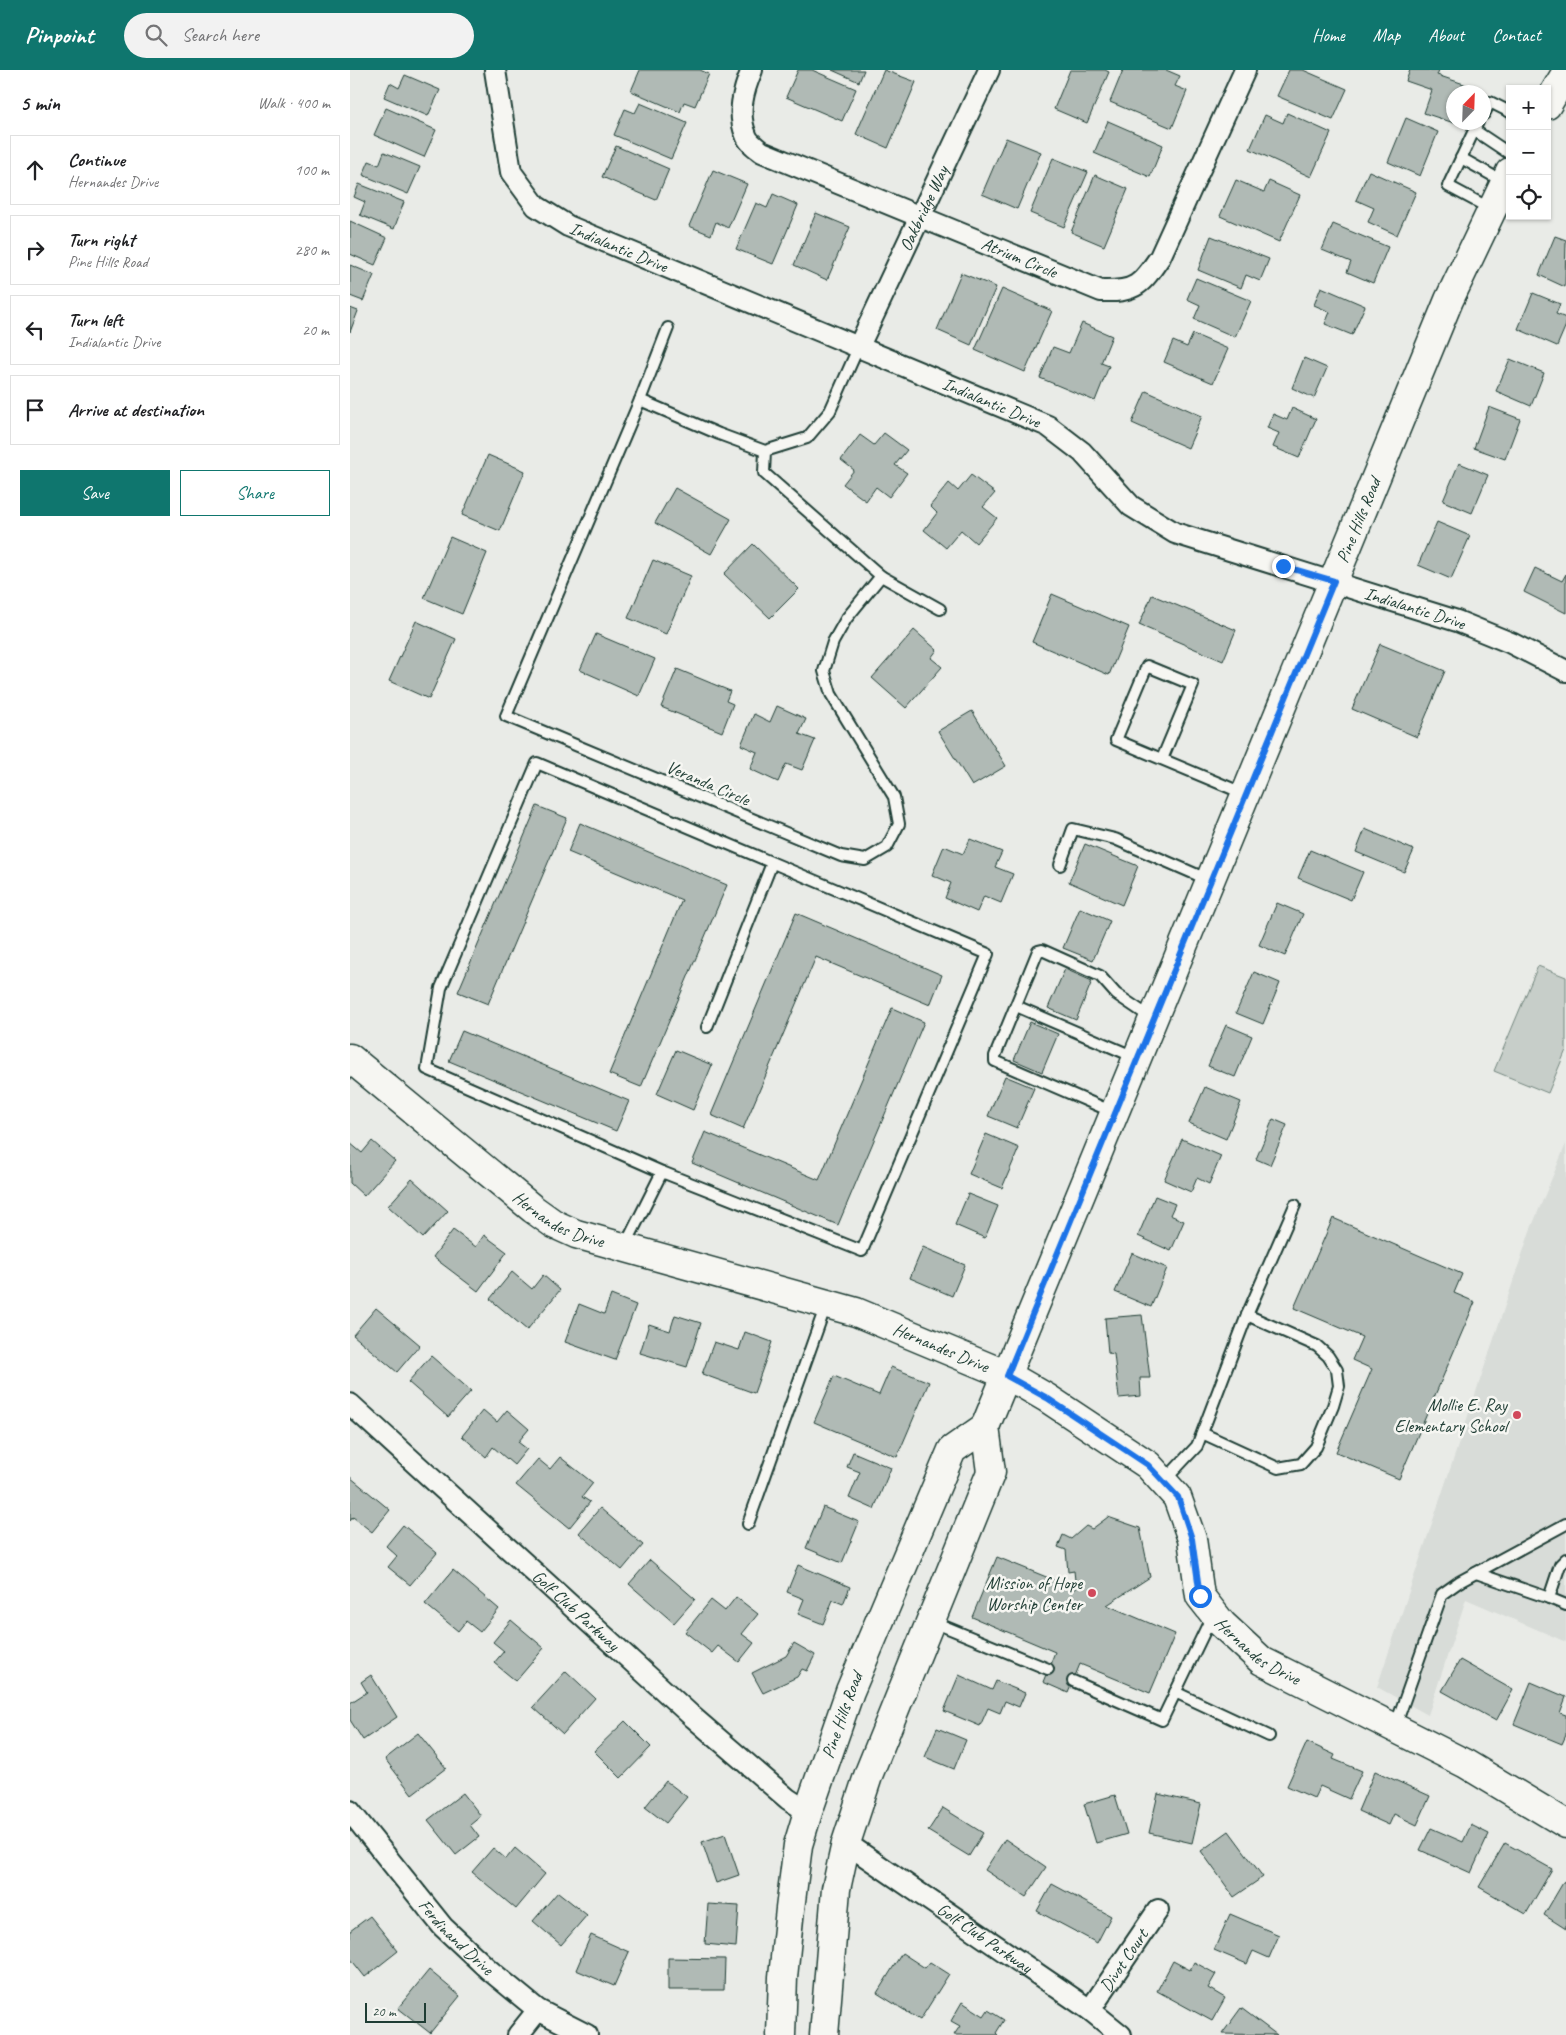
<!DOCTYPE html>
<meta charset="utf-8">
<style>
:root{--surface:#fff;--page:#f2f2f2;--text:#202124;--muted:#757577;--line:#e0e0e0;--accent:#0f766e}
body{margin:0;font-family:Caveat,sans-serif;background:var(--page);color:var(--text)}
.controls{position:absolute;right:15px;top:15px;display:grid;overflow:hidden;border-radius:0px;box-shadow:0 1px 4px #0004}
.controls button{width:45px;height:45px;display:grid;place-items:center;padding:0;border:0;border-bottom:1px solid var(--line);background:var(--surface);color:var(--text);font:25px sans-serif}
.compass{position:absolute;left:1096px;top:15px;width:45px;height:45px;border-radius:50%;background:var(--surface);box-shadow:0 1px 4px #0004;rotate:23deg}
.scale{position:absolute;left:15px;bottom:12px;width:61px;box-sizing:border-box;padding-left:5px;border:2px solid #1f3d34;border-top:0;font-size:14px;line-height:18px;white-space:nowrap;color:#1f3d34;-webkit-text-stroke:4px #f6f6f2;paint-order:stroke}
.stop{position:absolute;width:15px;height:15px;margin:-11px;border:4px solid #1a73e8;border-radius:50%;background:#fff}
.stop.end{background:#1a73e8;border-color:#fff;box-shadow:0 1px 5px #0008}
.list{margin:0;padding:0;list-style:none}
h2{display:flex;justify-content:space-between;align-items:center;height:65px;margin:0;padding:0 20px;font-size:21px}
h2 small{font-size:16px;font-weight:400;color:var(--muted)}
.list li{display:grid;grid-template-columns:32px 1fr auto;gap:15px;align-items:center;box-sizing:border-box;height:70px;margin:0 10px 10px;padding:0 10px;border:1px solid var(--line);border-radius:0px}
.list b{display:block;font-size:19px;white-space:nowrap}
.list p{margin:0;font-size:16px;white-space:nowrap;color:var(--muted)}
.list em{font-size:16px;font-style:normal;color:var(--muted)}
.actions{display:flex;gap:10px;padding:15px 20px}
.actions a{flex:1;padding:11px 0;border:1px solid var(--accent);border-radius:0px;text-align:center;font-size:18px;color:var(--accent)}
.actions .main{background:var(--accent);color:#fff}
.icon{flex:none;width:28px;height:28px;fill:none;stroke:currentColor;stroke-width:2;stroke-linecap:round;stroke-linejoin:round}
.map{position:relative;flex:none;width:1216px;height:1965px;overflow:hidden}
header{display:flex;align-items:center;gap:30px;box-sizing:border-box;height:70px;padding:0 25px;background:var(--accent);color:#fff}
header strong{font-size:24px}
nav{display:flex;gap:28px;margin-inline-start:auto;font-size:18px}
.search{width:350px;height:45px;background:var(--page);display:flex;align-items:center;gap:12px;box-sizing:border-box;padding:0 18px;border-radius:28px;color:var(--muted);font-size:19px}
main{display:flex}
aside{flex:1;background:var(--surface)}
.map>svg:first-child{display:block}
.built{fill:#d8dcd8}
.green{fill:#c7cec9;stroke:#73867e}
.building{fill:#b0bab5;stroke:#1f3d34}
.lines{fill:none;stroke-linecap:round;stroke-linejoin:round}
.lane-casing{stroke:#1f3d34;stroke-width:14}
.street-casing{stroke:#1f3d34;stroke-width:24}
.secondary-casing{stroke:#1f3d34;stroke-width:31}
.lane{stroke:#f6f6f2;stroke-width:10}
.street{stroke:#f6f6f2;stroke-width:20}
.secondary{stroke:#f6f6f2;stroke-width:28}
.route{stroke:#1a73e8;stroke-width:6}
.poi-dot{fill:#d1495b;stroke:#f6f6f2;stroke-width:2}
.labels{text-anchor:middle;stroke-width:5;stroke-linejoin:round;paint-order:stroke}
.street-label{font-size:18px;fill:#1f3d34;stroke:#f6f6f2}
.poi-label{font-size:18px;fill:#1f3d34;stroke:#f6f6f2;text-anchor:end}
</style>
<header>
<strong>Pinpoint</strong>
<div class="search"><svg class="icon" aria-label="search" viewBox="0 0 24 24"><circle cx="10" cy="10" r="6"/><path d="M15 15l6 6"/></svg>Search here</div>
<nav><a>Home</a><a>Map</a><a>About</a><a>Contact</a></nav>
</header>
<main>
<aside>
<h2>5 min<small>Walk · 400 m</small></h2>
<ul class="list">
<li><svg class="icon" aria-label="ahead" viewBox="0 0 24 24"><path d="M12 20V5M6 11l6-6 6 6"/></svg><div><b>Continue</b><p>Hernandes Drive</p></div><em>100 m</em></li>
<li><svg class="icon" aria-label="right" viewBox="0 0 24 24"><path d="M7 20v-9h11M14 6l5 5-5 5"/></svg><div><b>Turn right</b><p>Pine Hills Road</p></div><em>280 m</em></li>
<li><svg class="icon" aria-label="left" viewBox="0 0 24 24"><path d="M17 20v-9H6M10 6l-5 5 5 5"/></svg><div><b>Turn left</b><p>Indialantic Drive</p></div><em>20 m</em></li>
<li><svg class="icon" aria-label="arrive" viewBox="0 0 24 24"><path d="M6 21V4h12l-3 4 3 4H6"/></svg><div><b>Arrive at destination</b></div></li>
</ul>
<div class="actions"><a class="main">Save</a><a>Share</a></div>
</aside>
<div class="map">
<svg width="1216" height="1965" viewBox="0 0 1216 1965">
<rect width="100%" height="100%" fill="#e9ebe7"/>
<filter id="ink" filterUnits="userSpaceOnUse"><feTurbulence type="fractalNoise" baseFrequency=".02" numOctaves="2"/><feDisplacementMap in="SourceGraphic" scale="10" xChannelSelector="R" yChannelSelector="G"/><feConvolveMatrix kernelMatrix="1 2 1 2 8 2 1 2 1" color-interpolation-filters="sRGB"/></filter>
<g filter="url(#ink)">
<path class="built" d="M1216,1074V1572L1116,1529L1078,1645L1027,1617L1180,1161Z"/>
<path class="green" d="M1188,896L1216,907V980L1198,1023L1144,1001Z"/>
<g class="building">
<path d="M290,0H350L359,4L345,36L334,32L330,42L281,21Z"/>
<path d="M448,0H462L506,19L492,51L436,27Z"/>
<path d="M482,0H514L509,12Z"/>
<path d="M534,0L566,12L538,78L506,64Z"/>
<path d="M720,0H755L759,2L737,53L704,39Z"/>
<path d="M773,0H816L830,6L825,16L837,21L822,58L760,32Z"/>
<path d="M939,0H953L997,19L983,50L927,26Z"/>
<path d="M1060,0H1089L1087,5L1117,15L1114,22H1104V53L1074,43L1082,20L1056,11Z"/>
<path d="M55,5L90,20L78,46L34,27L40,13L49,18Z"/>
<path d="M290,33L337,53L321,89L264,65L275,39L285,43Z"/>
<path d="M36,38L86,60L74,87L24,65Z"/>
<path d="M937,43L981,63L961,107L900,79L915,45L933,53Z"/>
<path d="M1056,48L1088,62L1070,106L1038,92Z"/>
<path d="M758,51L813,75L800,107L744,83Z"/>
<path d="M656,68L691,82L667,139L632,124Z"/>
<path d="M266,76L319,99L306,130L252,107Z"/>
<path d="M34,82L70,97L58,124L13,105L19,91L29,95Z"/>
<path d="M703,88L738,102L714,157L680,143Z"/>
<path d="M363,100L397,114L378,158L366,152L361,165L339,156Z"/>
<path d="M1019,101L1066,122L1047,165L1018,152L1024,138L1006,130Z"/>
<path d="M745,105L778,119L754,176L721,162Z"/>
<path d="M886,110L914,122L919,111L950,125L929,172L870,146Z"/>
<path d="M9,114L54,132L44,159L10,145L15,132L4,127Z"/>
<path d="M423,124L448,135L423,194L386,179L406,133L417,138Z"/>
<path d="M466,143L500,157L477,210L444,195Z"/>
<path d="M0,151L37,168L25,195L0,184Z"/>
<path d="M983,154L1038,177L1023,213L997,202L1001,192L972,180Z"/>
<path d="M861,166L919,189L910,211L896,205L891,218L848,200Z"/>
<path d="M1205,166L1216,170L1215,217L1189,205Z"/>
<path d="M0,195L24,205L13,231L0,226Z"/>
<path d="M611,203L646,217L621,275L587,260Z"/>
<path d="M846,208L901,231L885,267L844,249L850,235L837,229Z"/>
<path d="M971,217L1015,236L1002,265L975,254L980,242L964,235Z"/>
<path d="M652,219L702,241L675,302L625,280Z"/>
<path d="M1183,223L1210,234L1206,244L1216,248V255L1207,276L1168,259Z"/>
<path d="M0,238L8,241L0,262Z"/>
<path d="M732,253L762,266L751,293L759,296L745,331L690,308L703,277L719,283Z"/>
<path d="M843,264L878,279L863,313L814,292L823,271L837,277Z"/>
<path d="M954,288L977,298L964,328L942,318Z"/>
<path d="M1160,289L1194,303L1181,336L1146,321Z"/>
<path d="M796,321L852,346L838,378L782,353Z"/>
<path d="M1139,337L1170,349L1155,389L1124,378Z"/>
<path d="M942,338L966,349L949,388L923,377L929,363L917,358L923,344L937,350Z"/>
<path d="M534,363L557,380L545,395L557,403L539,427L526,417L516,431L493,414L504,400L491,390L510,365L524,375Z"/>
<path d="M138,385L175,401L150,461L112,445Z"/>
<path d="M1109,393L1138,405L1122,443L1093,431Z"/>
<path d="M621,405L645,423L633,437L647,448L626,473L611,460L596,478L574,460L587,443L580,436L599,413L608,421Z"/>
<path d="M325,418L381,449L361,484L305,453Z"/>
<path d="M1087,452L1120,466L1101,509L1068,495Z"/>
<path d="M100,467L137,483L112,544L74,528Z"/>
<path d="M403,474L449,519L420,548L374,504Z"/>
<path d="M303,490L341,506L316,564L278,548Z"/>
<path d="M1185,498L1212,511L1216,504V543L1174,522Z"/>
<path d="M702,524L779,557L759,605L682,572Z"/>
<path d="M802,525L886,560L873,591L789,555Z"/>
<path d="M66,551L106,569L79,629L39,611Z"/>
<path d="M564,560L587,580L581,588L592,597L556,638L522,608Z"/>
<path d="M246,564L305,589L289,626L230,600Z"/>
<path d="M1030,574L1095,601L1067,667L1002,639Z"/>
<path d="M327,599L380,621L376,631L383,634L372,662L311,637Z"/>
<path d="M427,636L456,649L449,664L465,670L452,700L436,694L428,712L400,699L407,682L391,675L404,644L420,652Z"/>
<path d="M622,641L656,696L622,716L588,661Z"/>
<path d="M187,736L217,748L138,934L108,922Z"/>
<path d="M230,753L377,815L291,1017L259,1004L332,830L218,782Z"/>
<path d="M1015,759L1064,780L1054,802L1006,782Z"/>
<path d="M620,769L652,782L645,797L663,804L651,833L634,826L627,842L595,828L601,813L582,805L594,776L613,784Z"/>
<path d="M735,774L788,796L772,835L719,812Z"/>
<path d="M960,780L1013,802L1001,830L948,808Z"/>
<path d="M927,833L953,844L935,886L909,875Z"/>
<path d="M730,838L760,851L743,890L713,878Z"/>
<path d="M446,843L592,905L580,935L466,887L393,1059L361,1045Z"/>
<path d="M715,899L742,911L726,950L698,938Z"/>
<path d="M904,902L930,913L913,954L886,943Z"/>
<path d="M542,938L574,952L488,1155L342,1093L355,1062L469,1110Z"/>
<path d="M680,952L708,964L692,1002L664,990Z"/>
<path d="M876,955L902,966L885,1007L858,996Z"/>
<path d="M112,961L279,1031L266,1061L99,991Z"/>
<path d="M326,980L362,995L343,1040L307,1024Z"/>
<path d="M655,1006L684,1018L667,1058L638,1046Z"/>
<path d="M855,1017L891,1032L876,1069L839,1053Z"/>
<path d="M923,1049L937,1055L920,1095L906,1089Z"/>
<path d="M636,1064L669,1078L652,1118L619,1104Z"/>
<path d="M832,1069L871,1086L859,1114L847,1108L841,1122L814,1110Z"/>
<path d="M22,1071L45,1091L14,1126L0,1113V1073L12,1083Z"/>
<path d="M62,1109L98,1141L73,1168L38,1136Z"/>
<path d="M618,1124L648,1136L635,1168L605,1155Z"/>
<path d="M805,1126L825,1134L820,1145L834,1151L821,1181L788,1166Z"/>
<path d="M983,1148L1112,1204L1104,1223L1125,1232L1049,1409L986,1382L1022,1299L1002,1290L1012,1267L944,1238Z"/>
<path d="M103,1160L126,1177L134,1165L157,1182L128,1221L83,1187Z"/>
<path d="M573,1177L615,1195L602,1226L560,1208Z"/>
<path d="M782,1183L817,1198L801,1237L765,1222Z"/>
<path d="M162,1202L182,1219L193,1205L210,1220L177,1260L140,1229Z"/>
<path d="M261,1225L286,1235L265,1290L215,1272L229,1234L254,1244Z"/>
<path d="M26,1238L70,1275L47,1302L3,1265Z"/>
<path d="M325,1245L351,1253L337,1297L290,1283L299,1254L320,1261Z"/>
<path d="M792,1245L800,1308H790L791,1326L769,1328L764,1284L758,1283L755,1248Z"/>
<path d="M395,1262L422,1272L404,1323L352,1304L364,1272L389,1280Z"/>
<path d="M81,1286L121,1321L98,1347L58,1312Z"/>
<path d="M541,1297L579,1312L547,1387L464,1352L484,1306L529,1325Z"/>
<path d="M133,1340L147,1352L157,1340L179,1359L168,1372L177,1379L164,1395L143,1377L136,1387L112,1366Z"/>
<path d="M503,1382L541,1398L524,1439L499,1428L510,1402L497,1397Z"/>
<path d="M210,1387L243,1413L232,1427L240,1432L219,1458L166,1415L188,1389L200,1399Z"/>
<path d="M0,1407L40,1440L22,1462L3,1447L0,1451Z"/>
<path d="M473,1437L509,1452L492,1493L456,1478Z"/>
<path d="M250,1438L293,1475L272,1500L229,1463Z"/>
<path d="M758,1447L790,1458L800,1507L757,1535L825,1564L800,1623L730,1594L718,1623L693,1612L705,1582L622,1547L647,1487L726,1519L724,1501L718,1502L716,1480L708,1477L713,1465L721,1469L736,1456L742,1459Z"/>
<path d="M53,1455L87,1483L60,1515L38,1497L47,1486L36,1476Z"/>
<path d="M300,1490L345,1529L324,1553L279,1514Z"/>
<path d="M448,1495L500,1517L493,1534L483,1530L473,1554L448,1544L454,1529L437,1522Z"/>
<path d="M103,1500L149,1539L130,1562L116,1551L108,1561L75,1534Z"/>
<path d="M386,1527L408,1544L392,1564L404,1573L389,1592L368,1576L362,1583L335,1562L361,1530L375,1541Z"/>
<path d="M161,1550L194,1578L166,1611L144,1593L154,1581L143,1572Z"/>
<path d="M444,1573L465,1585L457,1601L452,1599L447,1607L413,1623L402,1603L436,1586Z"/>
<path d="M1110,1590L1163,1620L1146,1651L1092,1621Z"/>
<path d="M216,1601L245,1628L213,1664L183,1637Z"/>
<path d="M21,1605L47,1647L13,1670L0,1650V1633L17,1622L11,1612Z"/>
<path d="M609,1605L642,1620L646,1611L675,1623L669,1637L655,1631L650,1643L638,1638L630,1656L594,1641Z"/>
<path d="M1181,1612L1216,1627L1210,1643L1216,1645V1665L1212,1674L1164,1654Z"/>
<path d="M275,1651L301,1677L271,1708L244,1681Z"/>
<path d="M587,1658L616,1670L604,1699L575,1687Z"/>
<path d="M68,1663L96,1698L62,1724L35,1689Z"/>
<path d="M957,1672L985,1685L983,1689L1012,1701L999,1729L970,1716L964,1728L937,1716Z"/>
<path d="M1025,1701L1080,1726L1067,1755L1044,1744L1039,1755L1008,1741Z"/>
<path d="M316,1711L337,1727L316,1753L295,1737Z"/>
<path d="M113,1723L131,1746L120,1755L129,1767L106,1785L78,1750Z"/>
<path d="M808,1724L851,1734L842,1773L799,1763Z"/>
<path d="M765,1725L777,1764L746,1773L734,1734Z"/>
<path d="M593,1738L633,1763L619,1786L578,1761Z"/>
<path d="M1121,1755L1139,1764L1121,1803L1070,1780L1081,1758L1113,1772Z"/>
<path d="M879,1761L913,1807L884,1827L851,1781Z"/>
<path d="M375,1764L389,1805L366,1813L352,1772Z"/>
<path d="M655,1769L696,1797L676,1827L635,1800Z"/>
<path d="M1155,1773L1202,1799L1176,1844L1129,1817Z"/>
<path d="M143,1778L156,1789L165,1778L195,1804L166,1839L122,1802Z"/>
<path d="M1214,1811L1216,1812V1859L1194,1845Z"/>
<path d="M702,1814L761,1846L747,1873L687,1841Z"/>
<path d="M208,1822L237,1845L211,1875L183,1851Z"/>
<path d="M358,1834L389,1836L386,1877L355,1874Z"/>
<path d="M880,1844L929,1865L919,1888L903,1881L897,1894L864,1880Z"/>
<path d="M20,1846L48,1881L15,1907L0,1888V1861Z"/>
<path d="M241,1865L279,1882L264,1916L226,1900Z"/>
<path d="M552,1883L575,1898L580,1892L599,1904L570,1950L527,1923Z"/>
<path d="M318,1888L375,1889L374,1920H318Z"/>
<path d="M823,1891L840,1900L844,1892L866,1904L858,1918L875,1928L862,1951L807,1921Z"/>
<path d="M79,1900L110,1926L80,1963L48,1938Z"/>
<path d="M612,1932L634,1946L638,1940L654,1950L646,1963L648,1965H604L610,1956L601,1951Z"/>
<path d="M891,1938L927,1965L872,1964Z"/>
</g>
<g class="lines">
<defs>
<g id="lane">
<path d="M1134,44L1140,32L1160,42"/>
<path d="M1128,52L1098,116L1141,139"/>
<path d="M1124,60L1160,84"/>
<path d="M1111,88L1154,112"/>
<path d="M290,330L318,258"/>
<path d="M415,381L414,403L531,506L496,549L483,572L474,601L481,624L544,727L549,754L537,777L515,790L491,786L156,646L290,330L369,364L415,381L457,368L480,341L509,276"/>
<path d="M531,506L590,539"/>
<path d="M812,689L843,615L797,596L766,670L895,724"/>
<path d="M187,693L638,884L512,1181L312,1102L77,999L91,918Z"/>
<path d="M710,795L723,759L765,769L859,810"/>
<path d="M666,936L787,988"/>
<path d="M357,957L422,793"/>
<path d="M763,1042L645,991V986L688,881L692,880L750,906L766,924L803,949"/>
<path d="M275,1176L312,1102"/>
<path d="M897,1245L945,1135"/>
<path d="M814,1411L847,1376L897,1245L967,1276L978,1286L987,1300L989,1316L983,1336L966,1377L951,1394L928,1398L852,1363"/>
<path d="M398,1454L476,1235"/>
<path d="M1216,1489L1210,1495L1199,1528L1216,1535"/>
<path d="M1126,1503L1199,1528"/>
<path d="M581,1551L698,1599"/>
<path d="M723,1611L812,1650L862,1546"/>
<path d="M825,1622L919,1666"/>
<path d="M1045,1657L1092,1524L1109,1512L1216,1454"/>
</g>
<g id="street">
<path id="s1" d="M145,0L161,102L186,136L218,156L698,356L732,382L781,436L825,463L1107,551L1161,573L1216,601"/>
<path id="s2" d="M402,0C393,21 387,43 396,65C398,72 407,78 412,82L751,221C786,222 791,215 810,187L895,0"/>
<path id="s3" d="M509,276L639,0"/>
<path id="s4" d="M0,1334L344,1648L438,1729L458,1742"/>
<path id="s5" d="M0,1741L93,1857L138,1899L188,1940L237,1965"/>
<path id="s6" d="M496,1773L740,1940L771,1965"/>
<path id="s7" d="M740,1940L808,1840"/>
<path d="M168,1965L188,1940"/>
</g>
<g id="secondary">
<path d="M1197,35L1216,3"/>
<path id="s8" d="M0,988L183,1139L204,1154L226,1164L506,1242L657,1305L697,1328L798,1395L827,1427L842,1469L850,1526L872,1554L912,1591L1116,1694L1216,1754"/>
<path id="s9" d="M431,1965L433,1907L440,1839L448,1775L458,1742L500,1621L602,1380L635,1357"/>
<path id="s10" d="M474,1965L486,1819L496,1773L519,1703L641,1402L635,1357L1099,230L1160,102"/>
</g>
</defs>
<use href="#lane" class="lane-casing"/>
<use href="#street" class="street-casing"/>
<use href="#secondary" class="secondary-casing"/>
<use href="#lane" class="lane"/>
<use href="#street" class="street"/>
<use href="#secondary" class="secondary"/>
</g>
</g>
<g class="lines" filter="url(#ink)">
<path class="route" d="M850,1526L842,1469L828,1427L798,1395L697,1328L657,1306L984,511L933,496"/>
</g>
<g class="poi-dot">
<circle cx="1167" cy="1345" r="5"/>
<circle cx="742" cy="1523" r="5"/>
</g>
<g class="labels">
<g class="street-label">
<text dy="6" stroke="none"><textPath href="#s3" startOffset="152">Oakbridge Way</textPath></text>
<text dy="6" stroke="none"><textPath href="#s1" startOffset="238">Indialantic Drive</textPath></text>
<text dy="6" stroke="none"><textPath href="#s2" startOffset="369">Atrium Circle</textPath></text>
<text dy="6" stroke="none"><textPath href="#s1" startOffset="642">Indialantic Drive</textPath></text>
<text dy="6" stroke="none"><textPath href="#s10" startOffset="1618">Pine Hills Road</textPath></text>
<text dy="6" stroke="none"><textPath href="#s1" startOffset="1122">Indialantic Drive</textPath></text>
<text transform="translate(358 713) rotate(23)" y="6">Veranda Circle</text>
<text dy="6" stroke="none"><textPath href="#s8" startOffset="265">Hernandes Drive</textPath></text>
<text dy="6" stroke="none"><textPath href="#s8" startOffset="670">Hernandes Drive</textPath></text>
<text dy="6" stroke="none"><textPath href="#s4" startOffset="306">Golf Club Parkway</textPath></text>
<text dy="6" stroke="none"><textPath href="#s8" startOffset="1135">Hernandes Drive</textPath></text>
<text dy="6" stroke="none"><textPath href="#s9" startOffset="328">Pine Hills Road</textPath></text>
<text dy="6" stroke="none"><textPath href="#s5" startOffset="165">Ferdinand Drive</textPath></text>
<text dy="6" stroke="none"><textPath href="#s6" startOffset="168">Golf Club Parkway</textPath></text>
<text dy="6" stroke="none"><textPath href="#s7" startOffset="60">Divot Court</textPath></text>
</g>
<g class="poi-label">
<text x="1157" y="1341">Mollie E. Ray<tspan x="1157" dy="21">Elementary School</tspan></text>
<text x="732" y="1519">Mission of Hope<tspan x="732" dy="21">Worship Center</tspan></text>
</g>
</g>
</svg>
<div class="controls">
<button>+</button>
<button>−</button>
<button><svg class="icon" aria-label="locate" viewBox="0 0 24 24"><circle cx="12" cy="12" r="6"/><path d="M12 2v4M12 18v4M2 12h4M18 12h4"/></svg></button>
</div>
<svg class="compass" viewBox="-18 -18 36 36"><path d="M0-13l5 13h-10z" fill="#e53935"/><path d="M0 13l5-13h-10z" fill="#757577"/></svg>
<div class="scale">20 m</div>
<div class="stop" style="left:850px;top:1526px"></div>
<div class="stop end" style="left:933px;top:496px"></div>
</div>
</main>
